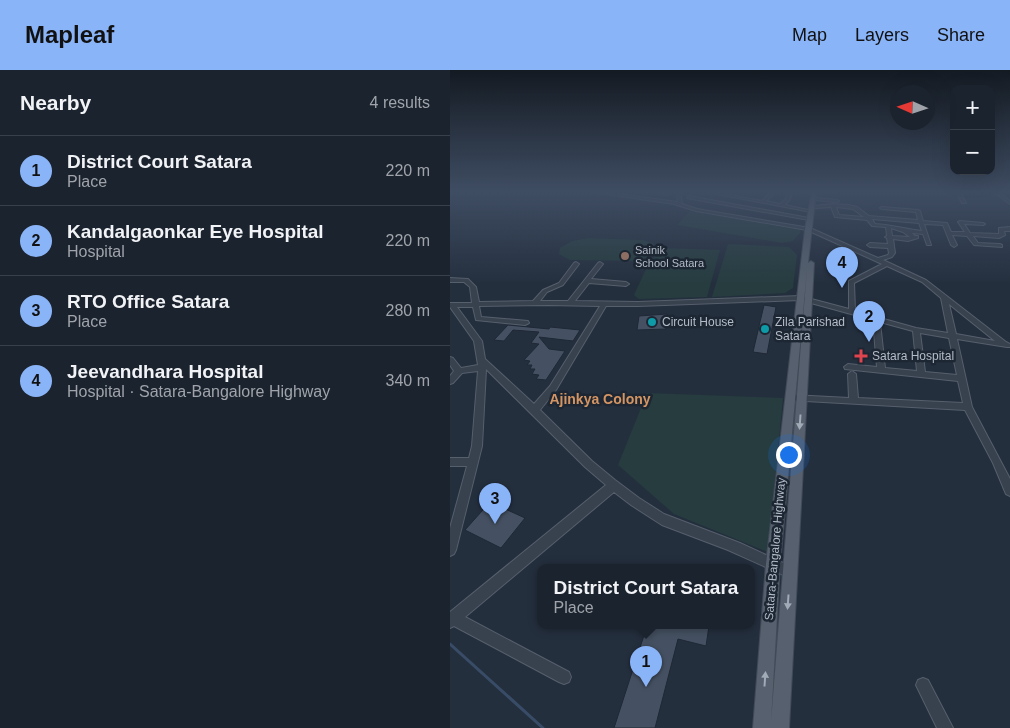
<!DOCTYPE html>
<meta charset="utf-8">
<style>
:root{--surface:#1b232e;--page:#282f3a;--text:#f1f3f6;--muted:#a0a4aa;--line:#39404a;--accent:#8ab4f8}
body{margin:0;font-family:Arial,sans-serif;background:var(--page);color:var(--text)}
.controls{position:absolute;right:15px;top:15px;display:grid;overflow:hidden;border-radius:10px;box-shadow:0 5px 20px #0002}
.controls button{width:45px;height:45px;display:grid;place-items:center;padding:0;border:0;border-bottom:1px solid var(--line);background:var(--surface);color:var(--text);font:25px sans-serif}
.compass{position:absolute;left:440px;top:15px;width:45px;height:45px;border-radius:50%;background:var(--surface);box-shadow:0 5px 20px #0002;rotate:273deg}
.you{position:absolute;left:338px;top:384px;width:18px;height:18px;margin:-12px;border:4px solid #fff;border-radius:50%;background:#1a73e8;box-shadow:0 0 0 8px #1a73e833}
.badge{display:grid;place-items:center;width:32px;height:32px;border-radius:50%;background:var(--accent);color:#111;font-size:16px;font-weight:700}
.pin{position:absolute;translate:-50% -41px;filter:drop-shadow(0 1px 2px #0008)}
.pin::after{content:'';position:absolute;top:26px;width:18px;height:15px;background:inherit;clip-path:polygon(0 0,100% 0,50% 100%)}
.popup{position:absolute;left:87px;top:494px;width:218px;height:65px;box-sizing:border-box;display:grid;place-content:center;border-radius:10px;background:var(--surface);filter:drop-shadow(0 1px 4px #0005);font-size:16px;white-space:nowrap;color:var(--muted)}
.popup b{font-size:19px;color:var(--text)}
.popup::after{content:'';position:absolute;left:50%;top:100%;margin-left:-10px;border:10px solid transparent;border-top-color:var(--surface)}
.list{margin:0;padding:0;list-style:none}
h2{display:flex;justify-content:space-between;align-items:center;height:65px;margin:0;padding:0 20px;font-size:21px}
h2 small{font-size:16px;font-weight:400;color:var(--muted)}
.list li{display:grid;grid-template-columns:32px 1fr auto;gap:15px;align-items:center;box-sizing:border-box;height:70px;padding:0 20px;border-top:1px solid var(--line)}
.list b{display:block;font-size:19px;white-space:nowrap}
.list p{margin:0;font-size:16px;white-space:nowrap;color:var(--muted)}
.list em{font-size:16px;font-style:normal;color:var(--muted)}
.map{position:relative;flex:none;width:560px;height:658px;overflow:hidden}
header{display:flex;align-items:center;gap:30px;box-sizing:border-box;height:70px;padding:0 25px;background:var(--accent);color:#111}
header strong{font-size:24px}
nav{display:flex;gap:28px;margin-inline-start:auto;font-size:18px}
main{display:flex}
aside{flex:1;background:var(--surface)}
.map>svg:first-child{display:block}
.green{fill:#263c3f}
.lines{fill:none;stroke-linecap:round;stroke-linejoin:round}
.stream{stroke:#394c67;stroke-width:3}
.building{fill:#455162;stroke:#1f2835}
.minor-casing{stroke:#565f6c;stroke-width:2}
.major-casing{stroke:#414a57;stroke-width:2}
.minor{fill:#38414e;fill-rule:evenodd}
.major{fill:#56606e;fill-rule:evenodd}
.oneway{fill:#a1aab7}
.education-dot{fill:#8d6e63;stroke:#1d2633;stroke-width:2}
.culture-dot{fill:#0f9aa8;stroke:#1d2633;stroke-width:2}
.health-dot{fill:#e0444e;stroke:#1d2633;stroke-width:2}
.labels{text-anchor:middle;stroke-width:5;stroke-linejoin:round;paint-order:stroke}
.far-poi-label{font-size:11px;fill:#b4bcc9;stroke:#1d2633;text-anchor:start}
.poi-label{font-size:12px;fill:#b4bcc9;stroke:#1d2633;text-anchor:start}
.street-label{font-size:12px;fill:#b4bcc9;stroke:#1d2633}
.neighbourhood-label{font-size:14px;font-weight:bold;fill:#d59563;stroke:#1d2633}
</style>
<header>
<strong>Mapleaf</strong>
<nav><a>Map</a><a>Layers</a><a>Share</a></nav>
</header>
<main>
<aside>
<h2>Nearby<small>4 results</small></h2>
<ul class="list">
<li><span class="badge">1</span><div><b>District Court Satara</b><p>Place</p></div><em>220 m</em></li>
<li><span class="badge">2</span><div><b>Kandalgaonkar Eye Hospital</b><p>Hospital</p></div><em>220 m</em></li>
<li><span class="badge">3</span><div><b>RTO Office Satara</b><p>Place</p></div><em>280 m</em></li>
<li><span class="badge">4</span><div><b>Jeevandhara Hospital</b><p>Hospital · Satara-Bangalore Highway</p></div><em>340 m</em></li>
</ul>
</aside>
<div class="map">
<svg width="560" height="658" viewBox="0 0 560 658">
<rect width="100%" height="100%" fill="#242f3e"/>
<g class="green">
<path d="M240,141L350,160L351,162L343,171L332,173L227,155Z"/>
<path d="M138,168L193,170L203,173L207,179L202,187L189,191L120,190L109,184L110,178L122,171Z"/>
<path d="M278,174L339,177L347,185L343,218L335,223L262,227Z"/>
<path d="M211,178L270,180L257,227L189,229L184,225L196,199Z"/>
<path d="M197,323L333,328L318,482L224,444L168,395Z"/>
</g>
<g class="lines">
<path class="stream" d="M0,574L93,658"/>
</g>
<g class="building">
<path d="M314,235L326,237L317,284L303,282Z"/>
<path d="M217,244L216,259L187,260L189,246Z"/>
<path d="M58,255L99,259L100,257L130,260L123,271L89,267L99,279L115,281L96,310L86,309L89,305L82,304L85,299H80L82,295H77L80,291L74,290L89,274L81,273L89,262L63,260L54,271L44,270Z"/>
<path d="M40,432L75,448L51,478L15,460Z"/>
<path d="M197,556H259L256,576L228,569L205,658H164Z"/>
</g>
<g class="lines">
<defs>
<g id="minor">
<path d="M143,122H152L228,132L226,122H230L232,134L247,139L360,158L428,188L438,185L439,183L438,178L420,177L417,175L420,173L438,174L437,168L435,167L437,166L436,157L422,156L417,150L385,147L381,137L366,138L364,137V136L383,134L399,135L407,137L419,146L468,150L466,142L432,139L430,138L432,137L468,140L470,141L473,151L497,153L501,162H515L508,152L510,151L533,153L535,154L533,155L514,154L520,163L549,164V158L560,157V161H554L555,165L549,168L523,166L528,173L550,174L552,175V177L524,175L517,166L502,165L507,175L504,177L501,175L493,155L474,154L481,175H477L473,164L462,163L465,166H468V168L458,171L443,169L445,183L442,187L433,190L476,210L556,272L560,274V277H557L507,269L522,337L560,409V426L556,424L543,393L515,340L338,330L337,328L338,326L341,325L399,328L398,304L402,301L406,304L408,328L513,333L508,311L395,299L394,297L398,294L427,297L423,250L350,230L188,236H156L106,320L90,340L142,391L165,410L189,428L214,444L290,473L344,498L346,502L344,506L340,508L278,480L212,455L181,435L164,422L15,547L119,602L121,607L119,612L114,614L109,612L4,556L0,558V542L156,415L135,397L36,299L32,376L6,480L4,484L0,486V458L17,396H0V388H19L22,376L28,301L12,303L3,313L0,314V306L4,301L0,295V287L3,288L11,298L28,295L24,271L0,237V233H22L20,217L14,212H0V208L18,209L26,217L29,232L83,231L93,220L109,213L124,193L126,192L129,194L113,215L97,222L90,231H118L148,193L150,192L153,194L141,209L176,212L179,214L176,216L139,213L125,231L188,232L350,226L399,239V211L432,194L357,160L246,141L224,134ZM386,137L403,139L414,147L389,145ZM422,149L469,153L472,161C456,159 442,155 425,154ZM441,158L453,162L460,167L442,166ZM437,196L472,212L491,228L498,263L466,258L405,241L404,213ZM499,234L545,271L506,264ZM98,235L150,236L100,316L84,334L35,289L32,271L7,237H23L26,250L75,255L79,253L78,251L31,247L29,236ZM430,252L463,261L467,301L435,298ZM470,263L499,268L507,305L475,302Z"/>
<path d="M195,122H207L219,124L217,125Z"/>
<path d="M257,122H264L312,131L321,122H325L316,131L330,134L336,129L338,122H342L340,129L335,135L363,141L361,142Z"/>
<path d="M351,122H364L366,123L364,124Z"/>
<path d="M506,122H510L516,133H512Z"/>
<path d="M544,122H548L560,131V134Z"/>
<path d="M239,126L359,148L361,149L359,150L237,128Z"/>
<path d="M367,128L387,130L389,131L387,132L365,130Z"/>
<path d="M473,608L478,610L503,658H487L466,615L468,610Z"/>
</g>
<path id="major" d="M362,122H366L358,193L361,191L364,193L339,658H303L316,494L355,159ZM357,199L321,652L330,494Z"/>
</defs>
<use href="#minor" class="minor-casing"/>
<use href="#major" class="major-casing"/>
<use href="#minor" class="minor"/>
<use href="#major" class="major"/>
</g>
<defs><path id="oneway-solid" d="M-6-.8H1V-3.2L6.5 0L1 3.2V.8H-6Z" transform="scale(1.25)"/></defs>
<g class="oneway">
<use href="#oneway-solid" transform="translate(350 352) rotate(94)"/>
<use href="#oneway-solid" transform="translate(338 532) rotate(94)"/>
<use href="#oneway-solid" transform="translate(315 609) rotate(-86)"/>
</g>
<linearGradient id="sky" x2="0" y2="1"><stop stop-color="#141a22"/><stop offset="0.57" stop-color="#3f4d63"/><stop offset="1" stop-color="#3f4d63" stop-opacity="0"/></linearGradient>
<rect width="560" height="214" fill="url(#sky)"/>
<circle class="education-dot" cx="175" cy="186" r="5"/>
<g class="culture-dot">
<circle cx="202" cy="252" r="5"/>
<circle cx="315" cy="259" r="5"/>
</g>
<path class="health-dot" d="M408.5 278.5h5v5h5v5h-5v5h-5v-5h-5v-5h5z"/>
<g class="labels">
<g class="far-poi-label">
<text x="185" y="184">Sainik<tspan x="185" dy="13">School Satara</tspan></text>
</g>
<g class="poi-label">
<text x="212" y="256">Circuit House</text>
<text x="325" y="256">Zila Parishad<tspan x="325" dy="14">Satara</tspan></text>
<text x="422" y="290">Satara Hospital</text>
</g>
<g class="street-label">
<text transform="translate(325 479) rotate(-85)" y="4">Satara-Bangalore Highway</text>
</g>
<g class="neighbourhood-label">
<text x="150" y="334">Ajinkya Colony</text>
</g>
</g>
</svg>
<div class="controls">
<button>+</button>
<button>−</button>
</div>
<svg class="compass" viewBox="-18 -18 36 36"><path d="M0-13l5 13h-10z" fill="#e53935"/><path d="M0 13l5-13h-10z" fill="#a0a4aa"/></svg>
<div class="you"></div>
<div class="pin badge" style="left:196px;top:617px">1</div>
<div class="popup"><b>District Court Satara</b>Place</div>
<div class="pin badge" style="left:419px;top:272px">2</div>
<div class="pin badge" style="left:45px;top:454px">3</div>
<div class="pin badge" style="left:392px;top:218px">4</div>
</div>
</main>
